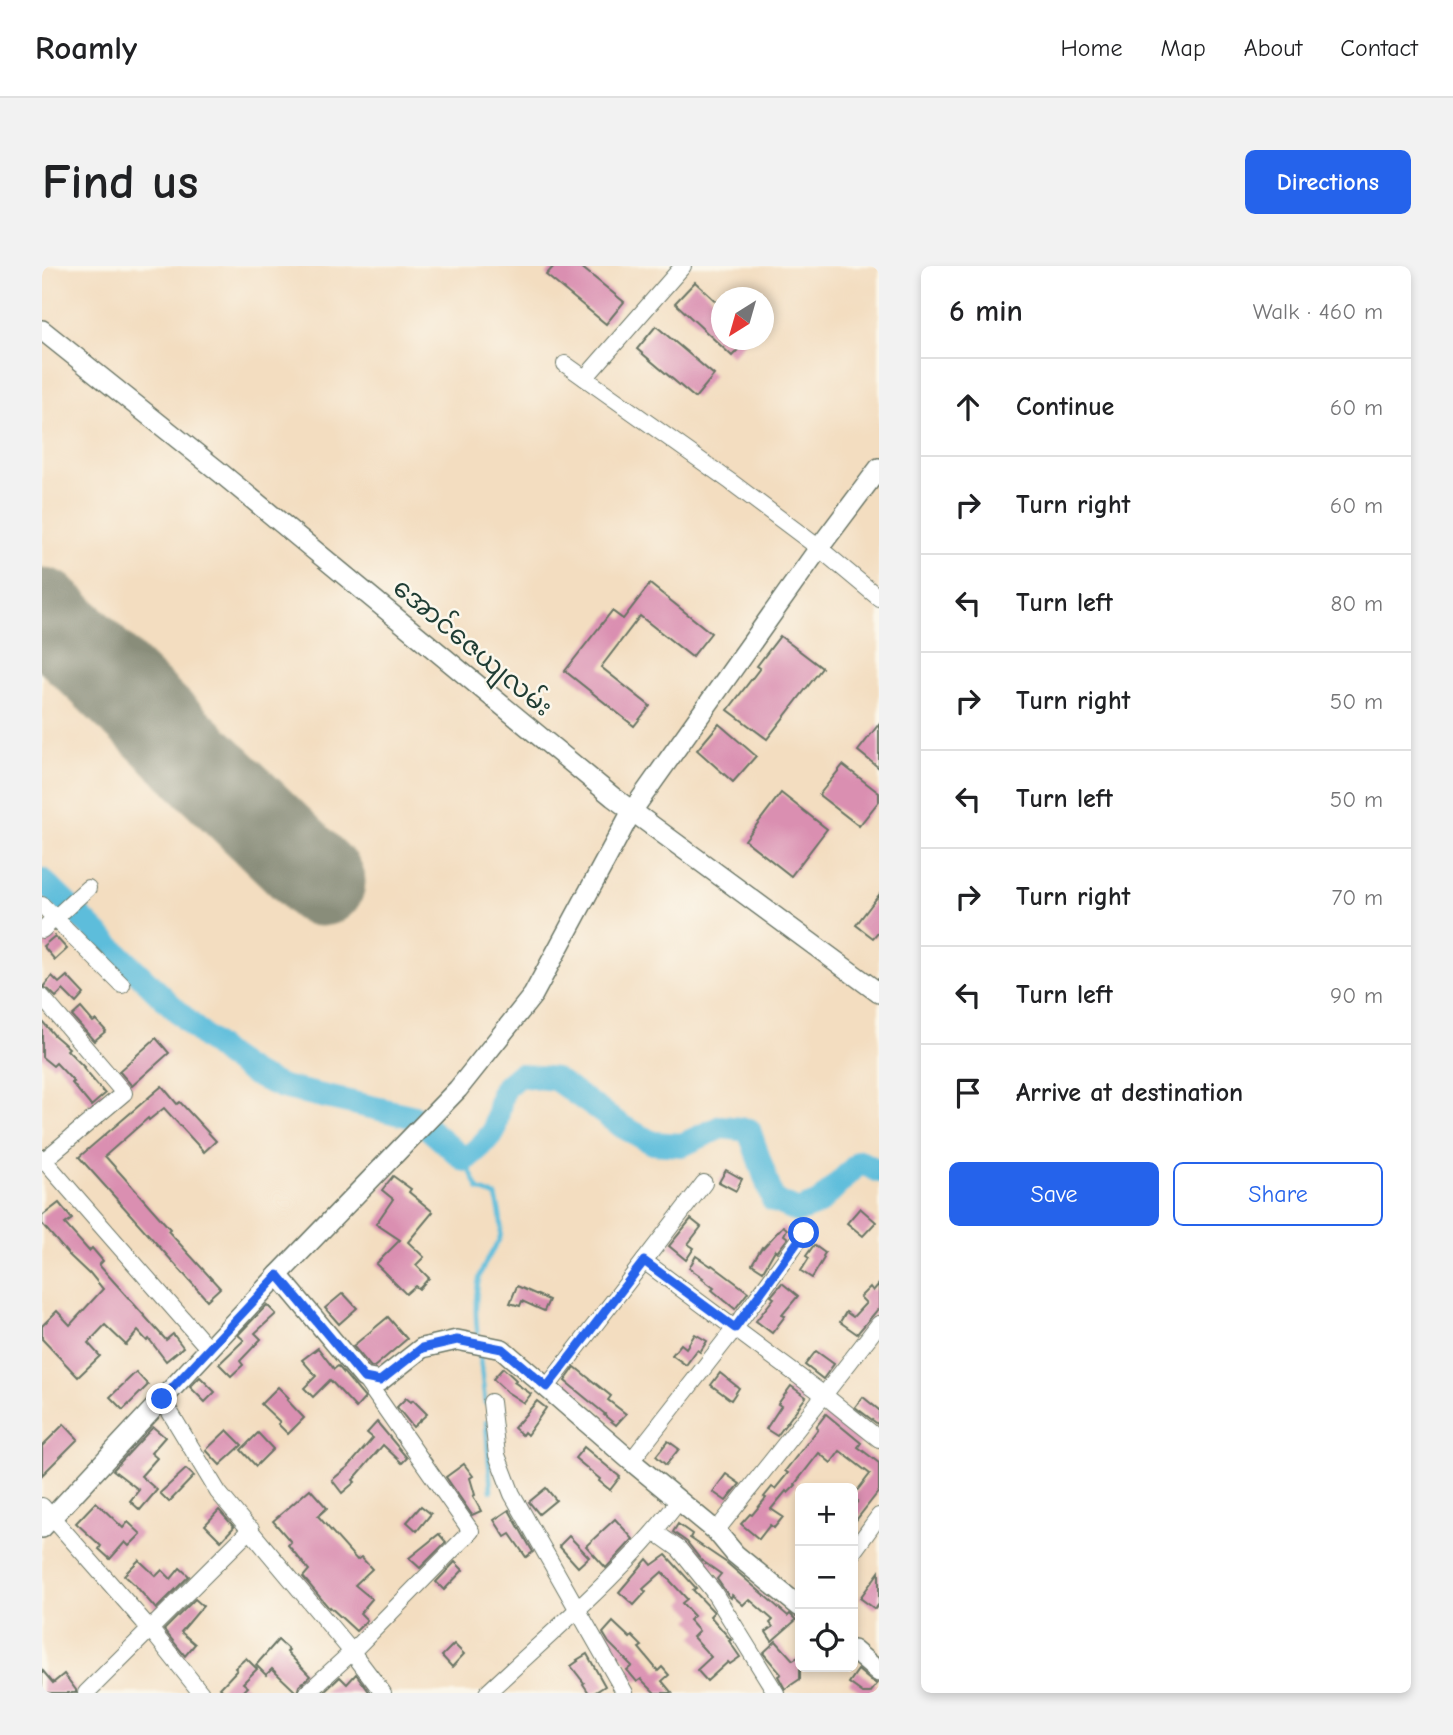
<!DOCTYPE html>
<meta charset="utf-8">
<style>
:root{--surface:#fff;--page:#f2f2f2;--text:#202124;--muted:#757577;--line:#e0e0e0;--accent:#2563eb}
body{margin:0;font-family:"Comic Neue","Noto Sans Myanmar",sans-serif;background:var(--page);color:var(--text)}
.controls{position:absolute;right:21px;bottom:21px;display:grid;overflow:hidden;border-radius:10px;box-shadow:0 4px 10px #0003}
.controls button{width:63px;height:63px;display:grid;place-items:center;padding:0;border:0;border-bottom:2px solid var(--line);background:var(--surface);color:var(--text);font:35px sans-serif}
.compass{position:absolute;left:669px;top:21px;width:63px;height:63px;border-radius:50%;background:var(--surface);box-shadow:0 4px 10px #0003;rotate:217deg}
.stop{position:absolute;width:21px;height:21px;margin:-16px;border:5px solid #2563eb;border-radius:50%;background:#fff}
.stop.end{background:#2563eb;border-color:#fff;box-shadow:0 2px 7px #0008}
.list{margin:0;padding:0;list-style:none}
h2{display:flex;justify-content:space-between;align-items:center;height:91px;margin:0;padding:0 28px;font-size:30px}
h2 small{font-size:23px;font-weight:400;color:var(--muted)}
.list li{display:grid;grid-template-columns:46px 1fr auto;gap:21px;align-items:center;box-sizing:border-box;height:98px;padding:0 28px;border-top:2px solid var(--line)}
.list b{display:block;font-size:26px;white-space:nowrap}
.list em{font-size:23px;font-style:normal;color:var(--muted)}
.actions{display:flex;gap:14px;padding:21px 28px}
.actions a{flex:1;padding:16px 0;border:2px solid var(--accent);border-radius:10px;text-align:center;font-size:24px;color:var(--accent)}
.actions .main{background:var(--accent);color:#fff}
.icon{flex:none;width:38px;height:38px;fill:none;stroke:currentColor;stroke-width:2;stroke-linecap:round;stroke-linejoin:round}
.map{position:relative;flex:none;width:837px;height:1427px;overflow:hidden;border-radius:10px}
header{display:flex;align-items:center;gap:42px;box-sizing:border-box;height:98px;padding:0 35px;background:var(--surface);border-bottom:2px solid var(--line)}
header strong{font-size:33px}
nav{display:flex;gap:38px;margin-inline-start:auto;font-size:24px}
.intro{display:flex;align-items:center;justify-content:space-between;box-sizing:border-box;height:168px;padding:0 42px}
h1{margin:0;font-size:49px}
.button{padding:18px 32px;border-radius:10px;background:var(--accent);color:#fff;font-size:24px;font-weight:700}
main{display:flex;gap:42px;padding:0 42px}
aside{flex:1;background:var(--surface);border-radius:10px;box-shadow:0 4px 10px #0003}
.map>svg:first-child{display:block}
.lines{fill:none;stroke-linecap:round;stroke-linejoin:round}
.stream{stroke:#5dbddb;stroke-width:4.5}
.river{stroke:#5dbddb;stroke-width:24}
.runway{stroke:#898d7a;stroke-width:89}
.building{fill:#da8fb1}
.minor-casing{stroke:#697565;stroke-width:18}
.tertiary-casing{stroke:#697565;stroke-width:22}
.minor{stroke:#fff;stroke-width:16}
.tertiary{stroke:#fff;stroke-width:19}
.route{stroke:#2563eb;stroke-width:9}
.labels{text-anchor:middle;stroke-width:5;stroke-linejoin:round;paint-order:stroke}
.street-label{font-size:26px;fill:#1f3d34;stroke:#fbf7ec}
</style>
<header>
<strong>Roamly</strong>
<nav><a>Home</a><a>Map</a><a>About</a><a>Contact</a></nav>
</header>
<div class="intro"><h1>Find us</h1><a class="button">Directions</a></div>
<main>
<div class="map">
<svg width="837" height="1427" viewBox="0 0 837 1427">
<rect width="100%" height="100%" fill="#fbf7ec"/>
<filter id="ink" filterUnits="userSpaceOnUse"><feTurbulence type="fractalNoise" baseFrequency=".0143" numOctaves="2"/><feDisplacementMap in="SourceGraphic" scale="14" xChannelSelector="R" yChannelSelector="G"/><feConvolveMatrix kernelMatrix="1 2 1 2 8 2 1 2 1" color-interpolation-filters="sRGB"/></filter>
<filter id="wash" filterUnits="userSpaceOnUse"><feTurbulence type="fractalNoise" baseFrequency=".00686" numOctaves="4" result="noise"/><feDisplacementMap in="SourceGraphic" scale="28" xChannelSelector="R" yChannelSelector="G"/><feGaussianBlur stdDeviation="1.57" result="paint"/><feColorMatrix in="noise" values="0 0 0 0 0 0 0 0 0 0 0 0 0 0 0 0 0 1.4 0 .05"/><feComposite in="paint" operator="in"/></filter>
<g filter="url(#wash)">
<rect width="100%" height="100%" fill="#f3ddc0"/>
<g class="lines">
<g class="stream">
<path d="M423,894L437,924L454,930C457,942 462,962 457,974C450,987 440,999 437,1013C432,1034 434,1054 436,1074"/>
<path d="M437,1083L443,1137"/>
<path d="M444,1156L449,1225"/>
</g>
<path class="river" d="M0,614L156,765L185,790L211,808L240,821L373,851L423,894L439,880L452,865L461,823L477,809L513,813L581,861L611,877L640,879L679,861L707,864L731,934L756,945L777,937L818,896L837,905"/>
<path class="runway" d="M0,346L279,616"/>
</g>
<g id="blocks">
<g class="building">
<path d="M512,0H538L582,36L564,58L504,9Z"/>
<path d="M653,16L680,41V74H705L690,90L633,37Z"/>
<path d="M614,60L672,109L653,132L595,83Z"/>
<path d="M608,318L669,367L650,391L598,350L559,401L608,440L592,460L523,405L570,345L581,353Z"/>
<path d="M738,370L780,402L725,473L686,444L718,402L715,400Z"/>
<path d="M677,458L714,490L691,516L655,484Z"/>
<path d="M837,458V502L816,485Z"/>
<path d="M801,499L837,527V535L817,560L777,529Z"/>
<path d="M739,527L785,563L749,610L703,574Z"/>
<path d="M837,629V665L831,672L814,659Z"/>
<path d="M13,670L25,683L13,694L1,680Z"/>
<path d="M10,710L17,717L25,710L42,728L34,737L21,724L14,731L7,724L1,721Z"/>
<path d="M39,742L51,756L54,754L64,765L52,775L30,750Z"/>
<path d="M0,755L12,769L27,782L25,784L42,801L41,802L63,828L49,840L30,817L32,816L14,797L11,800L0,791Z"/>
<path d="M114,772L127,787L90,820L77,805Z"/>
<path d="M120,820L135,838L138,836L174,875L162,886L122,842L107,854L106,852L63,890L128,963L126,965L178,1022L165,1034L37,891Z"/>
<path d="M684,904L700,913L694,925L677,916Z"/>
<path d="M351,910L369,923L367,926L391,946L366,976L382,991L374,999L387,1012L377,1023L373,1020L364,1028L334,998L358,974L334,958L351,933L340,924Z"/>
<path d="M17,937L30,953L23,958L47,985L50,982L61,995L57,999L124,1074L131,1068L141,1081L124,1095L107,1073L105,1075L96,1065L84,1079L63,1059L46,1077L58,1090L36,1111L0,1073V1060L15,1045L28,1059L61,1023L48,1007L47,1008L26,988L0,958V950Z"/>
<path d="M818,942L834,956L821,970L805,957Z"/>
<path d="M649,953L659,961L646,978L652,982L644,994L627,980Z"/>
<path d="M741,960L745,963L742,969L746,972L735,986L733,984L721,1005L710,998L720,981L721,982Z"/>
<path d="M772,979L783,987L781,990L782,992L770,1012L759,1005L767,992L764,990Z"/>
<path d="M654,990L669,1000L670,999L706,1026L693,1043L670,1024L672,1022L660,1013L661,1012L647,1002Z"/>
<path d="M740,1017L756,1030L740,1049L743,1050L730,1067L714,1055L732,1032L729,1030Z"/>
<path d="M837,1018V1042L815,1068L798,1056L804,1046L811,1051L824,1037L818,1031L828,1021L831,1025Z"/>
<path d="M475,1020L507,1034L502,1045L480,1035L478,1040L468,1037Z"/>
<path d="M301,1027L315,1042L297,1058L283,1042Z"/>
<path d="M225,1039L234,1048L213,1067L219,1073L198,1095L201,1099L189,1110L177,1098L202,1074L196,1069Z"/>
<path d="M346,1051L365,1073L332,1101H329L311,1080Z"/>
<path d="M653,1068L665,1075L658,1086L655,1084L644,1099L630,1089L639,1078L644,1082Z"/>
<path d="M276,1082L292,1103L296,1100L323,1132L314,1142L288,1114L271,1131L262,1122L274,1110L260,1094Z"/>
<path d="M774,1085L792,1098L781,1113L763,1099Z"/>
<path d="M533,1101L569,1130L566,1134L584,1148L574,1159L562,1149L563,1148L523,1115Z"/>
<path d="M461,1102L474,1114L472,1116L489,1128L482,1137L465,1126L451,1113Z"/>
<path d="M94,1106L106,1119L81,1144L68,1131Z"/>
<path d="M678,1107L697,1122L689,1134L669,1119Z"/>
<path d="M158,1111L173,1126L163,1136L148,1121Z"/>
<path d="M749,1120L764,1131L735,1170L724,1163L739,1140L736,1138Z"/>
<path d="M236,1121L247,1132L245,1134L262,1152L246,1168L236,1158L238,1156L219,1138Z"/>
<path d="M821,1131L837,1144V1159L813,1141Z"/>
<path d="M364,1132L369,1136L371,1134L385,1148L371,1161L355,1141Z"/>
<path d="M495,1135L504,1142L485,1169L482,1166L480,1169L472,1162Z"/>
<path d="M784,1148L819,1177L816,1181L837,1197V1225L811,1258V1242L816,1235L811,1232V1230L828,1208L798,1185L789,1197L777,1187L753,1218L754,1219L746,1227L744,1225L729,1243L741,1251L732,1262L728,1259L717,1273L699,1258L708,1248L710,1249L724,1232L722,1231L730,1221L733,1223L746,1207L743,1205L776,1163L774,1161Z"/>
<path d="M335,1156L365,1192L360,1197L341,1179L311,1214L313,1216L300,1227L290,1214L307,1200L331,1172L325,1167Z"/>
<path d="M22,1158L36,1173L0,1209V1180Z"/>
<path d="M111,1161L123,1171L109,1187L115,1192L99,1210L115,1224L98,1244L88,1235L97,1224L71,1204Z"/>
<path d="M185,1164L200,1179L178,1199L164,1184Z"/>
<path d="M216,1167L231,1183L214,1200L199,1184Z"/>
<path d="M626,1175L637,1183L624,1199L614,1190Z"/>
<path d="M542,1181L578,1211L568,1224L557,1215L558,1213L533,1192Z"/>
<path d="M422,1198L431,1210L428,1212L433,1229L431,1230L439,1245L430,1249L404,1211Z"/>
<path d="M144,1203L152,1210L127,1236L118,1227Z"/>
<path d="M684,1208L698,1218L684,1235L671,1226Z"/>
<path d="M504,1222L514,1234L497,1248L487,1236Z"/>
<path d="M268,1223L285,1242L276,1250L315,1294L319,1291L330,1303L313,1319L330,1333L318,1347L325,1354L314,1365L288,1341L287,1342L261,1311L267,1304L246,1279L249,1276L231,1255Z"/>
<path d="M54,1236L81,1262L86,1256L99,1268L87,1280L83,1276L68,1293L57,1283L59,1280L34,1257Z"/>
<path d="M379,1240L389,1248L375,1265L365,1256Z"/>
<path d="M177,1244L192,1261L179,1275L163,1259Z"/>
<path d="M467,1244L491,1286L484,1291L468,1268L463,1271L452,1254Z"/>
<path d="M573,1253L591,1273L564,1302L544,1280Z"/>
<path d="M636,1258L650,1268L648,1272L685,1297L746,1350L748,1348L754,1354L730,1375L724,1366L731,1361L728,1357L731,1354L707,1333L701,1339L690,1329L689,1332L686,1329L675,1313L679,1308L659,1294L645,1276L631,1266Z"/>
<path d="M397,1268L404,1276L378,1302L367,1292Z"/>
<path d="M527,1270L547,1291L536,1301L517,1280Z"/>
<path d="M624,1289L654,1322L651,1324L672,1346L668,1350L689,1374L687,1375L698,1391L688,1398L686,1396L665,1415L655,1404L669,1391L651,1371L657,1365L647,1354L652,1350L640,1337L645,1333L620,1306L601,1323L604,1326L592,1339L577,1326L605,1293L610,1299Z"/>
<path d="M97,1294L114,1310L120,1304L129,1313L138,1302L147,1310L114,1343L93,1319L82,1309Z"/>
<path d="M413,1296L421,1304L402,1324L394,1316Z"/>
<path d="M837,1306V1338L833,1343L818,1332Z"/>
<path d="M153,1333L161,1340L139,1366L153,1378L143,1390L122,1364Z"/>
<path d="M571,1356L588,1372L590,1370L600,1380L597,1382L616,1405L620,1401L627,1409L620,1415L630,1427H613L599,1413L595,1416L585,1404L590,1400L567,1377L561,1367Z"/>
<path d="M236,1374L247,1384L245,1386L268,1410L257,1420L255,1427L230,1403L224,1409L214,1399Z"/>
<path d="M734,1375L751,1394L758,1390V1413L743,1423L736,1410L739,1408L721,1387Z"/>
<path d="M412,1378L422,1388L410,1401L400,1390Z"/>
<path d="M545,1388L563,1420L552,1427H547L541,1418L542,1417L529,1400L536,1395L535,1394Z"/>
<path d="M204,1392L215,1403L201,1417L206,1421L200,1427H183L178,1422L195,1404L193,1402Z"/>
<path d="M0,1404L11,1417L22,1408L34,1424V1427H0Z"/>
<path d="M816,1404L829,1415L835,1418L828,1427H821L807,1417Z"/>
<path d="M314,1408L328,1427H281L298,1411L305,1418Z"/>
</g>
</g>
</g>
<g filter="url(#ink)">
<use href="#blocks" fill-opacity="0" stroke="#697565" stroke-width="2"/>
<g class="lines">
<defs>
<g id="minor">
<path d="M523,98L689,216L777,282L837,332"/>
<path d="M543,112L641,0"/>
<path d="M0,639L80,719"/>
<path d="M0,664L46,622"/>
<path d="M0,731L82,827L0,896"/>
<path d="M0,892L167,1083"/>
<path d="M602,995L782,1129L837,1173"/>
<path d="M505,1121L662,917"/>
<path d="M120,1133L176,1226L310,1386L341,1427"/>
<path d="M449,1136L455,1189L470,1228L583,1427"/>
<path d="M589,1195L693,1062L762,967"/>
<path d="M0,1240L109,1364L159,1427"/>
<path d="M674,1265L782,1129L837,1058"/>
<path d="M613,1266L637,1283L671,1325L734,1427"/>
<path d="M811,1286L837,1250"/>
<path d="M44,1427L209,1263"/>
<path d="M265,1427L310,1386L429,1265L322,1112"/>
<path d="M445,1427C511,1365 582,1306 637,1235"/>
</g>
<g id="tertiary">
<path d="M0,64L180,208L571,531L837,727"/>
<path d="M236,1009L416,823L491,729L590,545L777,282L837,202"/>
<path d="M0,1262L236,1009L322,1112L338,1115L380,1082L415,1074L460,1083L589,1195L674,1265L693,1288L758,1341"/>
<path d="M811,1384L837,1406"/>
</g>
</defs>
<use href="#minor" class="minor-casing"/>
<use href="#tertiary" class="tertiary-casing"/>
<use href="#minor" class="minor"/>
<use href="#tertiary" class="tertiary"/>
</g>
</g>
<g class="lines" filter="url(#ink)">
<path class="route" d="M120,1133L236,1009L322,1112L338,1115L380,1082L415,1074L460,1083L505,1121L602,995L693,1062L762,967"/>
</g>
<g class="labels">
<g class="street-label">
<text transform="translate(431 381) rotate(40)" y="9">အောင်ဇေယျလမ်း</text>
</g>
</g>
</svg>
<div class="controls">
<button>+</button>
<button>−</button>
<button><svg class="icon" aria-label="locate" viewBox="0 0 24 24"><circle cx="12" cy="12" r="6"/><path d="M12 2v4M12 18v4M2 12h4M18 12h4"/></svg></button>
</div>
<svg class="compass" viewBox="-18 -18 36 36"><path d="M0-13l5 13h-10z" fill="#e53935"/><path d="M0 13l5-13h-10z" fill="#757577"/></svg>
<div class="stop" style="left:762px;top:967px"></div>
<div class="stop end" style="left:120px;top:1133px"></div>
</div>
<aside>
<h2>6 min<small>Walk · 460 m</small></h2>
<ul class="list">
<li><svg class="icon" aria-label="ahead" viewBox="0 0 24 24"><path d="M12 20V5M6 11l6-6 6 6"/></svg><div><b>Continue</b></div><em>60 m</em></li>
<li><svg class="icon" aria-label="right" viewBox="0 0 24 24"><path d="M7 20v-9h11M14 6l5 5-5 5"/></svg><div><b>Turn right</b></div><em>60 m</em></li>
<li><svg class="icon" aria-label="left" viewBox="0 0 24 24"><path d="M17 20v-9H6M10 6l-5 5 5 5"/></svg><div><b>Turn left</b></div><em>80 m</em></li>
<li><svg class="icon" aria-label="right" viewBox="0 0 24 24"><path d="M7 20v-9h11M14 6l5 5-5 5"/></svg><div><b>Turn right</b></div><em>50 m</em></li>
<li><svg class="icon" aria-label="left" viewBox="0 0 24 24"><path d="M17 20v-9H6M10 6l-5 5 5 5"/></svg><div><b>Turn left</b></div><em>50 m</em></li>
<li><svg class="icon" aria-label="right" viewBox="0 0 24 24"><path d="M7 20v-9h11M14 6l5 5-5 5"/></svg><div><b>Turn right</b></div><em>70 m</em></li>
<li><svg class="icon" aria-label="left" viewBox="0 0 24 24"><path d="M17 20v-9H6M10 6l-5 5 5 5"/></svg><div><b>Turn left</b></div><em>90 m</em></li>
<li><svg class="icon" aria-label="arrive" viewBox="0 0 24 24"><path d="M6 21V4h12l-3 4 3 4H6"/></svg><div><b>Arrive at destination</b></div></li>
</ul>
<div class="actions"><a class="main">Save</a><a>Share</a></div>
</aside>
</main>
